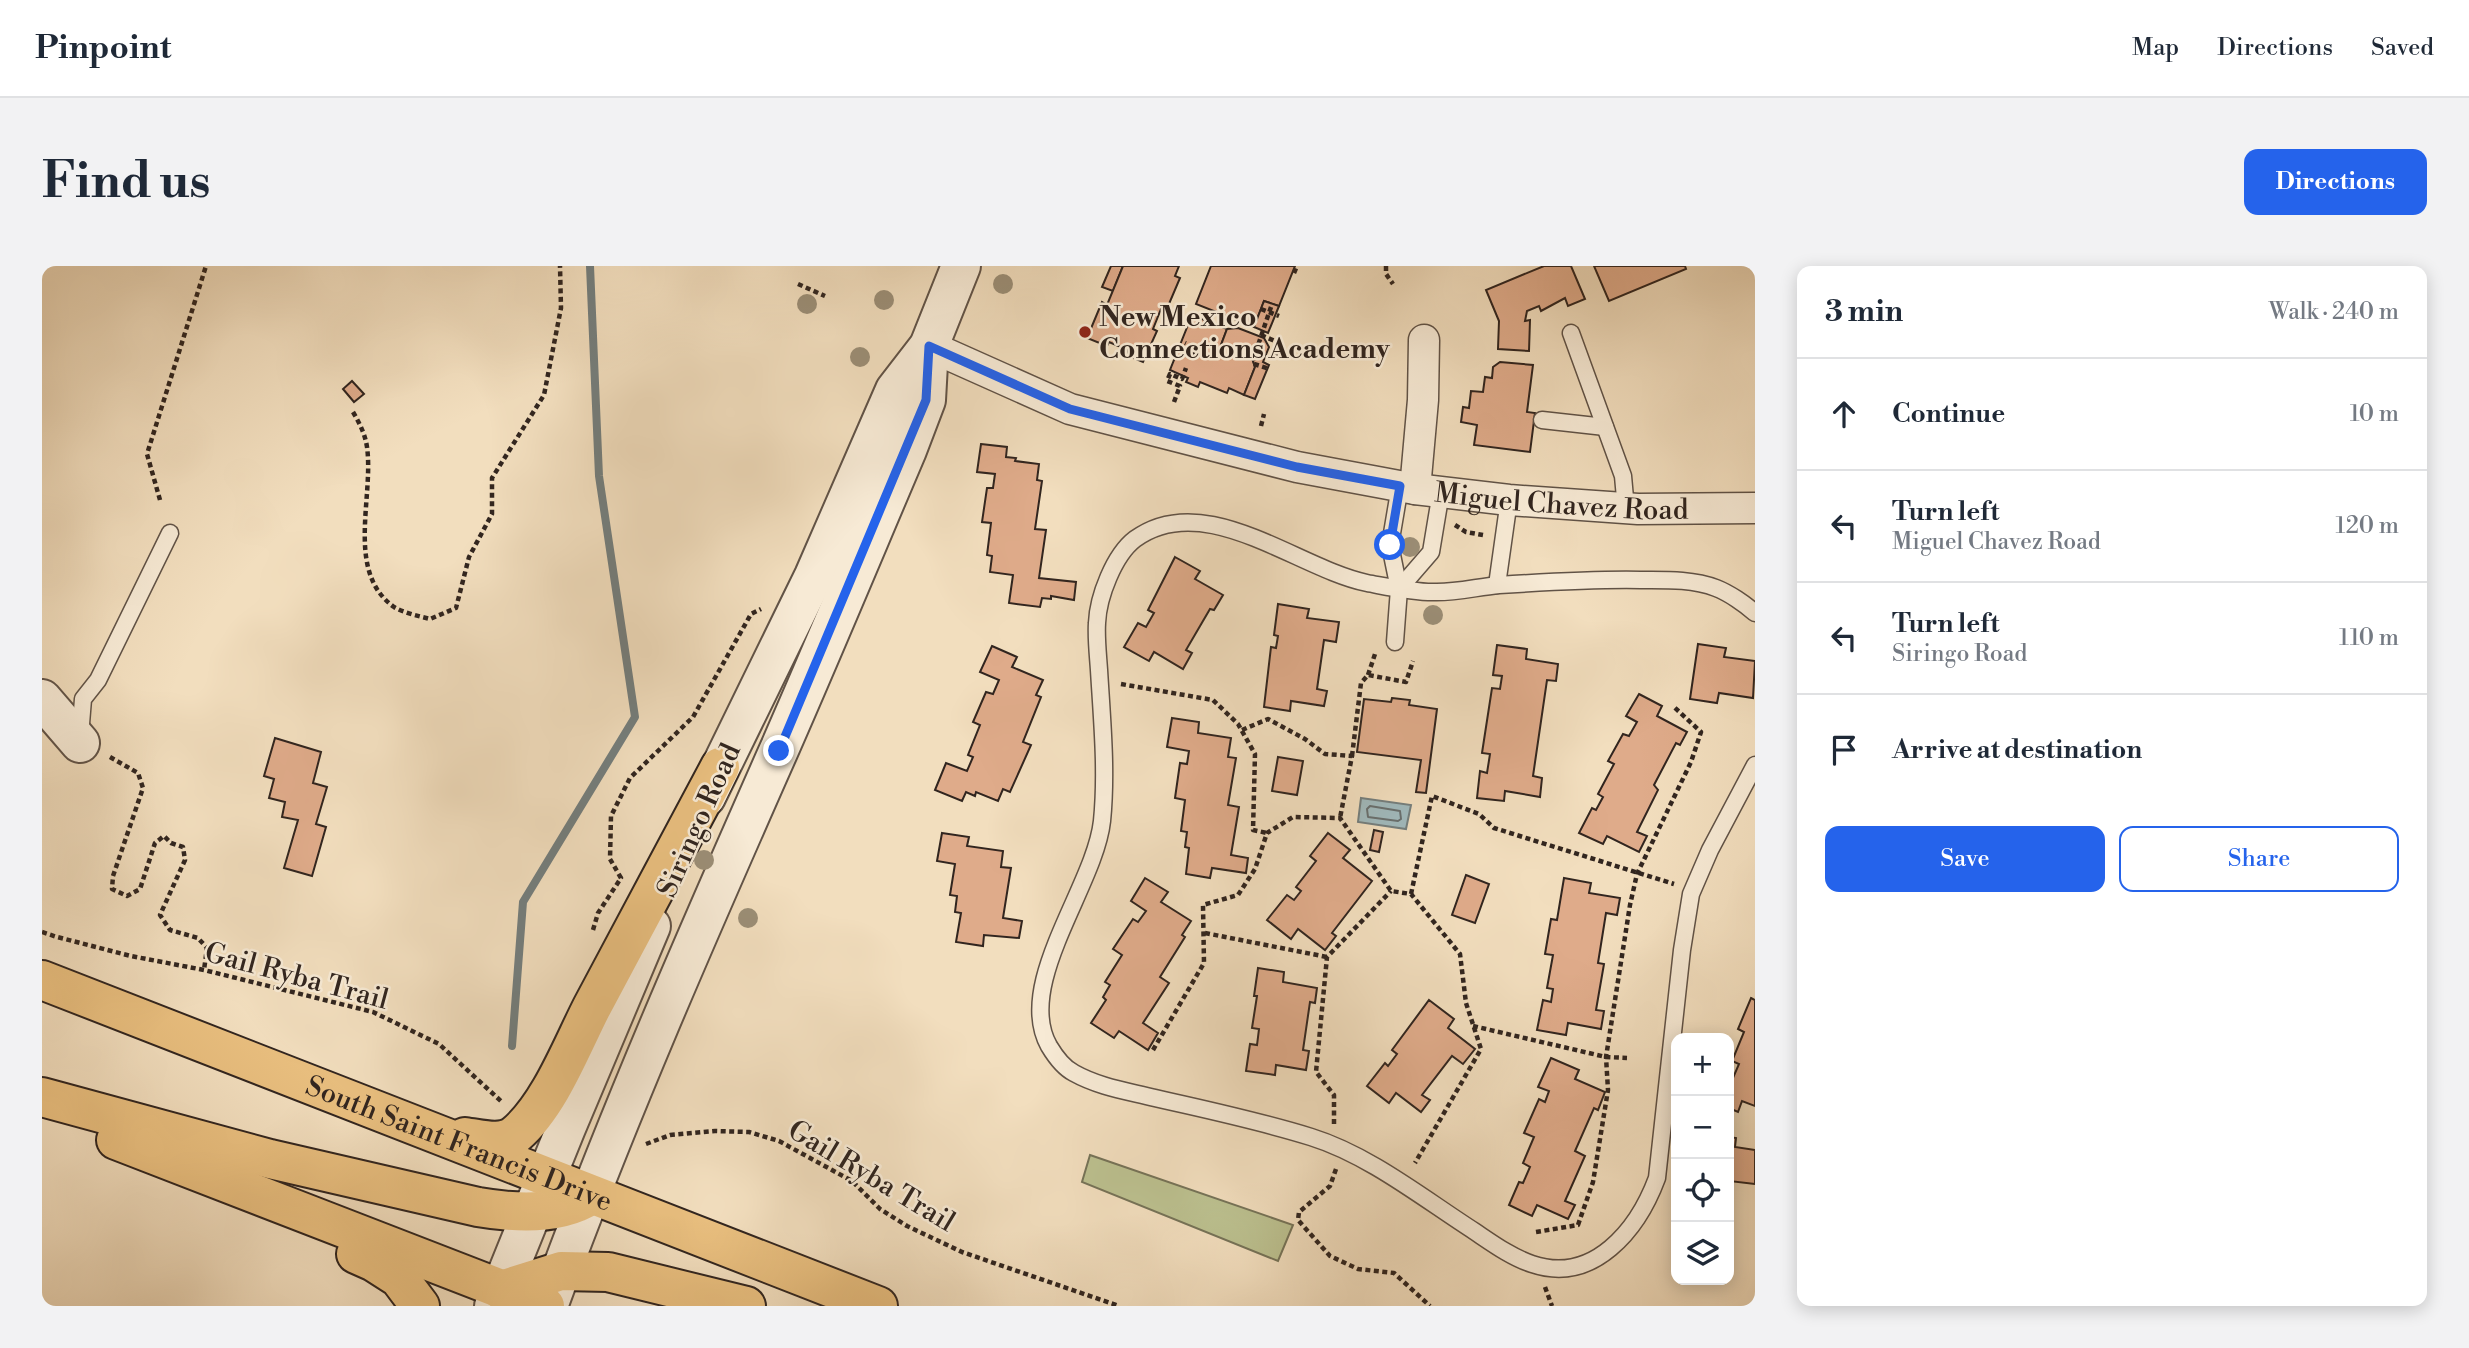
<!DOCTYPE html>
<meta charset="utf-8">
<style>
:root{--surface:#fff;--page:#f2f2f3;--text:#1f2937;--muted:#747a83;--line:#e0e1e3;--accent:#2563eb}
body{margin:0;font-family:"Libre Bodoni",serif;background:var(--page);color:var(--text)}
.controls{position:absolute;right:21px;bottom:21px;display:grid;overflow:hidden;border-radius:14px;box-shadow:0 4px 18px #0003}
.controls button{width:63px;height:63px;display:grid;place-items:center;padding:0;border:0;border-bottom:2px solid var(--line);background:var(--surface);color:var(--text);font:35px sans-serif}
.stop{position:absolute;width:21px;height:21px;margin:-16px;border:5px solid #2563eb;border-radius:50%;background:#fff}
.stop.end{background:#2563eb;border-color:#fff;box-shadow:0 2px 7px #0008}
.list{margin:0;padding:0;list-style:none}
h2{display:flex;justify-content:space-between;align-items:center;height:91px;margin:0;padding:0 28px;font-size:30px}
h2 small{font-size:23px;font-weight:400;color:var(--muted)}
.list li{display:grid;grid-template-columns:46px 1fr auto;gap:21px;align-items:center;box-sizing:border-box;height:112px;padding:0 28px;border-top:2px solid var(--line)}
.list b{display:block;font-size:26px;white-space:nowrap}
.list p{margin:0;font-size:23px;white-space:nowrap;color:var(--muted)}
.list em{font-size:23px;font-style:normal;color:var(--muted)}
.actions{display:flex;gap:14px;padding:21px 28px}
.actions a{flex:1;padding:16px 0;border:2px solid var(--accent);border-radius:14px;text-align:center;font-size:24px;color:var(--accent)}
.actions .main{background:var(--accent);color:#fff}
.icon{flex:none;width:38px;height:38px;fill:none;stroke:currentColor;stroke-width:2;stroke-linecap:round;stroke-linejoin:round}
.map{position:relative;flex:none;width:1713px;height:1040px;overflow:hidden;border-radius:14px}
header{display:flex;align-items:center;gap:42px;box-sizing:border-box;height:98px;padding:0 35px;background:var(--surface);border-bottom:2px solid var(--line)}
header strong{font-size:33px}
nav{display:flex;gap:38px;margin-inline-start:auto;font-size:24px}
.intro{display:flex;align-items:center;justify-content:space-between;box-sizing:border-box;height:168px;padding:0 42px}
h1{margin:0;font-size:49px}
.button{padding:18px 32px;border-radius:14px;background:var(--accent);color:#fff;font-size:24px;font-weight:700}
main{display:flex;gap:42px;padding:0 42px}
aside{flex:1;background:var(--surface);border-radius:14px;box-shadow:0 4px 18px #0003}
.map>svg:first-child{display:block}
.green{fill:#bcc190;stroke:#767358;stroke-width:2}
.water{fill:#a0b9bc;stroke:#747e7d;stroke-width:2}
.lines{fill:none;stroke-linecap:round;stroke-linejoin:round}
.shore{stroke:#686f6e;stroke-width:2}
.stream{stroke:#747e7d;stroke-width:8}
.building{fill:#dfab8a;stroke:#31251f;stroke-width:2}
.service-casing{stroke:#615347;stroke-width:19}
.minor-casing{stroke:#615347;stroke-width:33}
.tertiary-casing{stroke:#615347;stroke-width:42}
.trunk-casing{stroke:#31251f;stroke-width:42}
.path{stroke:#31251f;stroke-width:4.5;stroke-dasharray:5 3.5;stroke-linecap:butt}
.service{stroke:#f7ead5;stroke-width:16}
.minor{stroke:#f7ead5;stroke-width:30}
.tertiary{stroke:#f7ead5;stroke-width:38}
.trunk{stroke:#e9bf7f;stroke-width:38}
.tree{fill:#9b8e76}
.route{stroke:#2563eb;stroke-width:9}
.poi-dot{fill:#8f2418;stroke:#f7ead5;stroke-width:2.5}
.labels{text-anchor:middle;stroke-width:5;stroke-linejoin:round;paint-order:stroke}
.poi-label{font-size:28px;font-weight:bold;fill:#31251f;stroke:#f7ead5;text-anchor:start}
.street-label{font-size:28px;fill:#31251f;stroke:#f7ead5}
</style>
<header>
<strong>Pinpoint</strong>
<nav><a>Map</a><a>Directions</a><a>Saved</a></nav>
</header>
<div class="intro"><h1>Find us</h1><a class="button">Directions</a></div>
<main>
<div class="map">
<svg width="1713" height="1040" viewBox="0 0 1713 1040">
<rect width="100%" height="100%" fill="#f2debe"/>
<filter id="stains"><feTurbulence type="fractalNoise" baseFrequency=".00286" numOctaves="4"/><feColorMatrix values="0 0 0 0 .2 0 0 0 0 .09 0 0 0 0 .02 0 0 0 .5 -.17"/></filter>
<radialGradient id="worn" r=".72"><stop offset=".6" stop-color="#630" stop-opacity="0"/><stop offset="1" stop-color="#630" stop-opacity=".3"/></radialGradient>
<path class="green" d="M1048,889L1251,959L1236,995L1040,916Z"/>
<path class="water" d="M1319,532L1369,539L1364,563L1316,556Z"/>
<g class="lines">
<path class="shore" d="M1328,540L1358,545L1359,553L1356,555L1326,551L1325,543Z"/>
<path class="stream" d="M470,780L481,636L593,451L557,210L548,0"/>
</g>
<g class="building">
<path d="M1069,0H1081L1071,25L1060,21Z"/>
<path d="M1081,0H1137L1133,10L1138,12L1124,45L1119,43L1111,63L1115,65L1101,96L1084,89L1086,84L1067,76L1065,80L1045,72L1060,36L1065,39Z"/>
<path d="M1169,0H1253L1237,40L1222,35L1212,61L1154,38Z"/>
<path d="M1502,0H1529L1543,33L1526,40L1523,32L1499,45L1497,40L1485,45L1483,55L1488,54L1487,85L1456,83L1457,55L1444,24Z"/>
<path d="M1552,0H1643L1644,3L1567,35Z"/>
<path d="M1222,35L1237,40L1226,67L1212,61Z"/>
<path d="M1150,49L1185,63L1179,79L1210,92L1213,101L1202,129L1187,122L1185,127L1158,116L1156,121L1144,116L1146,112L1128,104Z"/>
<path d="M1196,62L1222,72L1227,81L1221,96L1227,99L1213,133L1202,129L1213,101L1210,92L1179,79L1185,63Z"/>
<path d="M1458,96L1491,99L1485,146L1493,147L1488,186L1432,179L1435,159L1419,156L1421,141L1427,142L1429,125L1441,126L1443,111L1450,112L1451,101Z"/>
<path d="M310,115L322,128L312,136L301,123Z"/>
<path d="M939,178L965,181L964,191L974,192L973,195L997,198L995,214L1000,215L993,263L1004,264L997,312L1034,316L1032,334L1009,330V333L1000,332L998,341L967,337L971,309L948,306L950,290L945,289L949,257L940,256L945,222H951L953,208L935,206Z"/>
<path d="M1133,291L1158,305L1153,313L1181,329L1172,344L1168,343L1144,384L1150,387L1141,403L1112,386L1107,395L1082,381L1096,357L1104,361L1112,347L1106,344Z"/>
<path d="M1236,338L1267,343L1265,352L1297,356L1294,376L1282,374L1275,423L1285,425L1282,440L1249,435L1248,445L1222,441L1229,381L1234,382L1236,370L1232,369Z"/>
<path d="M1656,378L1684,382L1682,391L1713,395L1711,432L1677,427L1675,437L1648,433Z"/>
<path d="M1455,379L1485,383L1484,393L1516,398L1514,415L1505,414L1491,510L1500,512L1498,531L1463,525L1462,535L1435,532L1438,505L1445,507L1448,488L1440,487L1450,422L1458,423L1460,410L1451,409Z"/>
<path d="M950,380L975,391L970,401L1001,414L994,429L999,431L981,476L989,479L968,526L961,523L956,535L934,526L933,530L924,526L920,535L893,524L904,497L925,505L931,491L926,489L938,459L931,456L944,426L951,428L957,414L938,406Z"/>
<path d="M1597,428L1620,440L1615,450L1645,466L1638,479L1634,477L1612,519L1616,524L1595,566L1605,570L1597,586L1565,570L1561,578L1537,567L1550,542L1554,544L1561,531L1556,528L1572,498L1566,495L1581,468L1587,470L1595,456L1584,450Z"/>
<path d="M1350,432L1368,434L1367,439L1395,443L1384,527L1374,526L1379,494L1315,486L1322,433L1349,436Z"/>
<path d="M1130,452L1157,456L1156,467L1189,472L1186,491L1194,492L1186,539L1197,541L1189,589L1206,592L1204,607L1170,602L1168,612L1144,608L1147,582L1143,581L1145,566L1139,565L1143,534L1133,532L1138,497L1145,498L1147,485L1125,481Z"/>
<path d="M233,472L279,486L271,517L285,521L274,558L284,561L270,610L242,602L256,554L240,551L243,536L227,532L232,513L222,510Z"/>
<path d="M1236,491L1261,495L1255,529L1230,525Z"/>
<path d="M1332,564L1341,566L1337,586L1328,584Z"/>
<path d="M900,567L927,571L925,580L961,585L959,601L969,602L961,652L980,655L977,672L942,669L941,680L914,676L919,647L913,646L915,630L908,629L913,598L895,595Z"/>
<path d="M1286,567L1308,584L1301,592L1330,615L1290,667L1294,670L1283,684L1256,663L1249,673L1225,654L1245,629L1252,634L1259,625L1254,621L1274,595L1268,590Z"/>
<path d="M1424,609L1447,618L1433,657L1410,649Z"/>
<path d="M1103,612L1126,626L1119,636L1149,655L1140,669L1143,671L1118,711L1127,717L1101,757L1116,767L1106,784L1077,765L1072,772L1049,757L1064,734L1061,731L1068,719L1063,716L1080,689L1071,683L1091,653L1096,656L1104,645L1089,635Z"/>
<path d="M1522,612L1549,617L1547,627L1578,632L1575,649L1564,647L1556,697L1562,698L1554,744L1562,745L1559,763L1526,757L1524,769L1495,764L1501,734L1509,736L1511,723L1505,722L1511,689L1503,688L1509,653L1515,654Z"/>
<path d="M1216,702L1242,706L1241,716L1275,722L1273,737L1268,736L1261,784L1267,785L1264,804L1234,799L1233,809L1204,805L1208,778L1215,779L1217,763L1210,762L1215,730H1212Z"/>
<path d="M1709,732L1713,734V840L1700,835L1696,846L1687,842V810L1691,812L1697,798L1690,795L1702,766L1696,763Z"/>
<path d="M1387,734L1412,753L1406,762L1433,783L1421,798L1410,790L1380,829L1388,834L1379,846L1354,827L1347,837L1325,820L1343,797L1346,800L1355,788L1350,784Z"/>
<path d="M1509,792L1537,804L1533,813L1563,826L1556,844L1552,842L1533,885L1543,890L1523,935L1533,939L1526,953L1495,939L1490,950L1467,939L1477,916L1481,917L1488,901L1481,897L1492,871L1482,867L1497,833L1503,836L1507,825L1496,821Z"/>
<path d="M1687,871L1694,872L1693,881L1713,884V918L1688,915L1687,927Z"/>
</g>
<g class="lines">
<defs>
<g id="service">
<path d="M1529,67L1581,210L1584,243"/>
<path d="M1500,154L1563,161"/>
<path d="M1455,319L1467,234"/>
<path d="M1357,323L1389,286L1399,226"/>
<path d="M1713,347C1703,338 1687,327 1674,322C1651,313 1623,314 1599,314C1551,313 1504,316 1457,319C1435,321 1413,327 1391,326C1369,326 1347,321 1325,317C1256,303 1163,222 1093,273C1072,289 1056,331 1055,357C1054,372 1056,389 1057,404C1060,454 1065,505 1060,555C1053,620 972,718 1007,780C1013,790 1022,802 1032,807C1057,821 1085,825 1113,832C1165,844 1218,855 1269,871C1327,889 1382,933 1432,965C1450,977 1469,991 1490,998C1552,1019 1596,963 1615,912L1640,684L1649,628L1668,584L1713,499"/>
<path d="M1353,376L1357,323L1348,279L1358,220"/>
<path d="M38,470L41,433L56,414L128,267"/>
</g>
<g id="minor">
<path id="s1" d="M887,80L1028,143L1255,201L1373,223L1467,234L1596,243L1713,242"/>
<path d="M1373,223L1381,134L1382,74"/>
</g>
<g id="tertiary">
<path d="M0,433L38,477"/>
<path d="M664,531L772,310L853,124L887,80L919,0"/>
<path d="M508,1035C576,849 656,667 736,486C780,386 822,285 865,184L884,134L887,80"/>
<path d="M452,1040L524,862L609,660"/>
</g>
<g id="trunk">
<path id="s2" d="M0,714L836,1040"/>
<path d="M0,831L228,893L436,941C471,947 517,950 548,930"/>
<path d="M423,871C439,873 460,880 474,868C508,839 530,780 550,741C592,661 636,581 678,501"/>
<path d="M74,874L503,1040"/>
<path d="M314,988L332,996L357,1012L378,1040"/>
<path d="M459,1024L519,1005L566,1006L704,1040"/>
</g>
</defs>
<use href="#service" class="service-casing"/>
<use href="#minor" class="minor-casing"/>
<use href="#tertiary" class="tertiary-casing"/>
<use href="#trunk" class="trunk-casing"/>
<g class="path">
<path d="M1344,0V8L1351,18"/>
<path d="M1252,7L1255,0"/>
<path d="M756,18L783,30"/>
<path d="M1219,43L1237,50"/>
<path d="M1219,69L1233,75"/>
<path d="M1143,84L1151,87L1154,82L1143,77"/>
<path d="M1231,88L1257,91"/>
<path d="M1211,94L1230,38"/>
<path d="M1212,98L1228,103"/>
<path d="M1132,136L1138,120L1125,115L1128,108L1140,113L1144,102"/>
<path d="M311,146C318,158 323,168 325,181C332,232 303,306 352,341C362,347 377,350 388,353L414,342L427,291L450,248V212L502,129L519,42L518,0"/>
<path d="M1219,160L1222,148"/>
<path d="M118,234L105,188L164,0"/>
<path d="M1413,259L1424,266L1441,269"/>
<path d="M1326,409L1333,388"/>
<path d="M1079,418L1171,434L1196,458L1213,488L1211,564L1225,567"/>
<path d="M1200,464L1226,453L1263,473L1283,488L1310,490L1298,552"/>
<path d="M1310,490L1319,417L1326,409L1364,416L1371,395"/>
<path d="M68,491L96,507L101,522L71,610L70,623L85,630L98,623L113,577L122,570L129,577L141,581L143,594L118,649L128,664L156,672L165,682L162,704"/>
<path d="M1369,628L1390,530L1437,548L1452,562L1632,618"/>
<path d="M551,664L556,647L579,612L568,593L569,550L588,512L651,451L709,348L719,343"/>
<path d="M0,666L15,671L89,690L162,704L331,746L397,778L461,837"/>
<path d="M1163,667L1285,691"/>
<path d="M1431,760L1564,791L1585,792"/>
<path d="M1111,784L1162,697L1161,639L1196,629L1213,603L1225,567L1251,551L1298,552L1349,625L1369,628L1418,688L1424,737L1439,783L1373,897"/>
<path d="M1292,858V829L1274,806L1285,691L1349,625"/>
<path d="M604,878L628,869L673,865L707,866L737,875L810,915L838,943L865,960L920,986L1077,1040"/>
<path d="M1294,903L1288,920L1257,946L1256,954L1288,990L1316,1003L1352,1007L1388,1040"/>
<path d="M1494,966L1536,959L1551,916L1566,824L1564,791L1588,639L1595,608L1649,496L1659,466L1631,440"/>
<path d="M1503,1021L1510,1040"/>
</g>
<use href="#service" class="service"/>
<use href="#minor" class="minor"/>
<use href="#tertiary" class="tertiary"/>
<use href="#trunk" class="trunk"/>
</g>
<g class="tree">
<circle cx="961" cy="18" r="10"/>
<circle cx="842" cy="34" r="10"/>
<circle cx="765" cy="38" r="10"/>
<circle cx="818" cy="91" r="10"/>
<circle cx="1368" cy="281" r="10"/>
<circle cx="1391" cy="349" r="10"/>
<circle cx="662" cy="594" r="10"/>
<circle cx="706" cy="652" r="10"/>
</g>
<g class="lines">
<path class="route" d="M737,485L884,134L887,80L1028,143L1255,201L1358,220L1348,279"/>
</g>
<circle class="poi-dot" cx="1043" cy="66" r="7"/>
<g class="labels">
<g class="poi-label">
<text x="1057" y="60">New Mexico<tspan x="1057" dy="32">Connections Academy</tspan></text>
</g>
<g class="street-label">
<text dy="10" stroke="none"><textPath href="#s1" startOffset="656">Miguel Chavez Road</textPath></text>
<text transform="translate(656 554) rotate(-66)" y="10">Siringo Road</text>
<text transform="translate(255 709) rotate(15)" y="10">Gail Ryba Trail</text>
<text dy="10" stroke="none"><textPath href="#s2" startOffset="448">South Saint Francis Drive</textPath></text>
<text transform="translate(830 909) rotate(31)" y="10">Gail Ryba Trail</text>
</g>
</g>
<rect width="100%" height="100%" filter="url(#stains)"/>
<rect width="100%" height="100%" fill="url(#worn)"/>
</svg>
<div class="controls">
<button>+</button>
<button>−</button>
<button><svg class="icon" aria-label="locate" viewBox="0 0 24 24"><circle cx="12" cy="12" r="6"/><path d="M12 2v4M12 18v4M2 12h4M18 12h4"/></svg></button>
<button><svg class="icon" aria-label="layers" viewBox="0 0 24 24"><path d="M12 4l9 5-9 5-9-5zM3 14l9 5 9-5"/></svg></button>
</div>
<div class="stop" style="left:1348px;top:279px"></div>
<div class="stop end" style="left:737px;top:485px"></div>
</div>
<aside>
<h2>3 min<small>Walk · 240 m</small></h2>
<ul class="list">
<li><svg class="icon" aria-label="ahead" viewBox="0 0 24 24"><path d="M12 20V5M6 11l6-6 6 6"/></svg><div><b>Continue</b></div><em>10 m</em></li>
<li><svg class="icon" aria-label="left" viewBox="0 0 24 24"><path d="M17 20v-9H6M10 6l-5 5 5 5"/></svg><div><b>Turn left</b><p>Miguel Chavez Road</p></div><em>120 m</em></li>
<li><svg class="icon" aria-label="left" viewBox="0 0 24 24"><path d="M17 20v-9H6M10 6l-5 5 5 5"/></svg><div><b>Turn left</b><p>Siringo Road</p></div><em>110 m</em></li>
<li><svg class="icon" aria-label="arrive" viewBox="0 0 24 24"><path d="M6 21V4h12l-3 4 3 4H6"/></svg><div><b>Arrive at destination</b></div></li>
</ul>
<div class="actions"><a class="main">Save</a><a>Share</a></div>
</aside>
</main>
